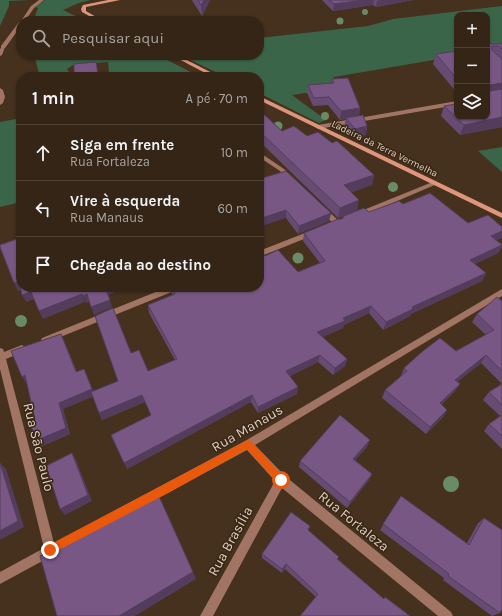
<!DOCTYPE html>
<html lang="pt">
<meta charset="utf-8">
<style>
:root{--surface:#342516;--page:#3f3123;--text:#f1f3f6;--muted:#a9a5a1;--line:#4e4235}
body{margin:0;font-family:Karla,sans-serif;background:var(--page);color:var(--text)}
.controls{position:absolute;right:12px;top:12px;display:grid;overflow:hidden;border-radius:8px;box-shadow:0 1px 3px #0004}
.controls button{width:36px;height:36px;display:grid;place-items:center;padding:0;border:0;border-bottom:1px solid var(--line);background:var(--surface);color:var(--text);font:20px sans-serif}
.stop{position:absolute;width:12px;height:12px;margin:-9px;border:3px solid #ea580c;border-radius:50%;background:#fff}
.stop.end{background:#ea580c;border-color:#fff;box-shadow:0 1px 4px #0008}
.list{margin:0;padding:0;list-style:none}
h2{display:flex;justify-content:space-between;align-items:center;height:52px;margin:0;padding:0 16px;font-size:17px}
h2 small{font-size:13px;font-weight:400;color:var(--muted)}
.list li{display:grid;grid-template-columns:26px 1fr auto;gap:12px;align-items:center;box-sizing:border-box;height:56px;padding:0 16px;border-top:1px solid var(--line)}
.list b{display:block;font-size:15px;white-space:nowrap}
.list p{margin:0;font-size:13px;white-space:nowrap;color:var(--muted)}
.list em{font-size:13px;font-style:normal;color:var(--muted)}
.icon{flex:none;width:22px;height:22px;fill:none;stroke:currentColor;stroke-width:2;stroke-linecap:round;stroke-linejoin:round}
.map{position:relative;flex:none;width:502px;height:616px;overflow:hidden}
.search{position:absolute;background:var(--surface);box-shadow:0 1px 3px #0004;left:16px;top:16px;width:248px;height:44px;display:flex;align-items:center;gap:10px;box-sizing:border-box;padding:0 14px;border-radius:16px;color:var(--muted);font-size:15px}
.panel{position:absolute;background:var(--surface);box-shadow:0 1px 3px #0004;left:16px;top:72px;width:248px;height:220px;border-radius:16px}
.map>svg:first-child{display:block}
.green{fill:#3b6548}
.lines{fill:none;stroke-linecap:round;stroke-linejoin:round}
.service{fill:#a17463;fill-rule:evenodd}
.minor{fill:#a17463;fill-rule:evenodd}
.tertiary{fill:#a17463;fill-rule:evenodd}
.secondary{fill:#de957c;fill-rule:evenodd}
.tree{fill:#698c66}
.wall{fill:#674b72}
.shaded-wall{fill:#543d5c}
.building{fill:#785784;stroke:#543d5c}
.route{fill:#ea580c}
.labels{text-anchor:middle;stroke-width:3;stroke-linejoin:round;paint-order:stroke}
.far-street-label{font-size:10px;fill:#dccfc3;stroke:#3a2713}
.near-street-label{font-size:14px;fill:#dccfc3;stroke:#3a2713}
</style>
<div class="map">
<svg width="502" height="616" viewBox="0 0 502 616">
<rect width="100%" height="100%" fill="#45311d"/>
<g class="green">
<path d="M0,0H30L9,1V6L0,26Z"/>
<path d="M45,0H91L79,3L63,10L86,21H40L35,16L38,8L35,7Z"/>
<path d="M502,6V50H487V15H457V56L334,77L326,90L292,95L326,120L319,123L259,93V77H226L180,55H259V38L368,26L393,19Z"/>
<path d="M38,55H158L200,77H108L109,73L108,62L73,65L67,69L69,72L56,77H40L35,58Z"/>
<path d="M21,118V202L0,207V122Z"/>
<path d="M502,147V172L478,151Z"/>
</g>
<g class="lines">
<g class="service">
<path d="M3,46L5,47L2,55L0,56V49Z"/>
<path d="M0,88L3,90L5,97L3,103L0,105Z"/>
</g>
<g class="minor">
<path d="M457,101V105L318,129L315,127L318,125Z"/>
<path d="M259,152L284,169L293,178V180H289L280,171L259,157Z"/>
<path d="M435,181L437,182V184L360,217H356L355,215L356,213Z"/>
<path d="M320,207H324L340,222L341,224L340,226H336L320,211Z"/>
<path d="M310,231H314L316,233L314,235L259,257V251Z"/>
<path d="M168,287H180L179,289L48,342L45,343L42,342L41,340L42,338Z"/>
<path d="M502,289V296L255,445L285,476L451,612L453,616H438L282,488L213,616H200L275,481L247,450L0,584V572L44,548L0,369V348L3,349L4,352L22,345L25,347L26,349L25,351L6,359L54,543L245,441Z"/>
</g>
<g class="tertiary">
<path d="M39,0H44L34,8L25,21H21L31,6Z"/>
<path d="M19,22H21V26L5,48H1V46Z"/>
</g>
<g class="secondary">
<path d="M108,0H120L86,7V11L103,21H98L82,12L81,9L83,5Z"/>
<path d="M171,55H177L220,77H213Z"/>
<path d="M259,96L502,213V218L259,100Z"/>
</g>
</g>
<g class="tree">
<circle cx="365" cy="12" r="3"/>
<circle cx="340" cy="21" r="3.5"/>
<circle cx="325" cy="116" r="4"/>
<circle cx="278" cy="126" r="4.5"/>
<circle cx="393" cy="187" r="5"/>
<circle cx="298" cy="258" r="5.5"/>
<circle cx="21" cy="321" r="6"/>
<circle cx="451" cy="484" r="8"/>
</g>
<g class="wall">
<path d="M192,0H210L202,16L193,2Z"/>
<path d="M322,0H413L376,7L373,5L333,11Z"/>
<path d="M487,44H502V127L460,135L441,116L444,106L487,117Z"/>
<path d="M457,51V93L433,64L436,54Z"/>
<path d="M332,79L360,108L359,115L367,126L366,135L353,137L344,126L346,119L340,120L328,105L313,106L307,93L308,85L331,83Z"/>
<path d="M259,104L264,108V115L282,131L307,136L332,143L374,175L372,185L351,192L357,211L369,212L403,204L468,223L502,227V237L496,240L502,244V246L498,253L475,264L486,273L482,281L411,314L410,316L383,330L369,313L344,325L343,328L322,337L347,359L345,366L333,375L318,362L290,376L297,394L258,413L251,402L127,469L151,415L145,402L102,420L93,396L63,409L70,434L40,447L35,441V420L64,341L77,372L84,369L93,391L118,381L131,353L148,371L175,360L149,313L148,305L173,295L172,294L170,287H259L265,256L298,272L320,263L303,241L304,233L342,219L344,216L338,218L259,141Z"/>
<path d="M259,179L331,213L329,221L298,234L286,218Z"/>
<path d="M502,301V449L484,431L489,424L500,416L483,400L489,392L502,384L481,363L457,382L460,384L455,391L441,405L447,410L443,417L426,434L382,398L385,390L401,376L404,368L456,351L486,335L472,322L477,314Z"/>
<path d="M367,447L355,460L372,474L369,480L347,508L299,467L300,461Z"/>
<path d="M401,496L467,543L478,523L484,518L500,613L492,616L443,580L444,578L380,530Z"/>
<path d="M309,531L338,559L383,599L385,597L410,616L316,597L285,569L282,573L262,558V554Z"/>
</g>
<g class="shaded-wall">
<path d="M204,0H210L202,16L201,5Z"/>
<path d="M364,0H374L373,5L333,11L334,4Z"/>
<path d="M381,0H413L376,7L377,1Z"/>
<path d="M96,62L99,77H78Z"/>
<path d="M502,83V92L487,94L490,85Z"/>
<path d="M264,108V118L259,110Z"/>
<path d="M360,108L359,116L346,118V119L340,120L341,111Z"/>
<path d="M502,117V127L460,135L464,125Z"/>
<path d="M367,126L366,135L353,137L355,129Z"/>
<path d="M374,175L372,185L342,196L344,185Z"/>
<path d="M359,200L357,211L338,218L340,208Z"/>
<path d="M286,210V218L259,227V219Z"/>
<path d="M331,213L329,221L298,234L299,226Z"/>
<path d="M502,231V238L487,244L491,236Z"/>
<path d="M502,245L498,253L466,268L470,260Z"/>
<path d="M486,273L482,281L411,314L410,316L383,330L386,322L412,307Z"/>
<path d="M19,281L23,289L18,291L14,283Z"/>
<path d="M105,287H129L108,295Z"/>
<path d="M31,292L35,299L26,302L22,295Z"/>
<path d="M82,294L85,302L43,319L39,311Z"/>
<path d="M87,294L90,302L86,303L83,296Z"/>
<path d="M110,300L112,307L94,315L91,307Z"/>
<path d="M371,306L369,313L344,325L343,328L316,340L317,332L343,318Z"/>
<path d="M320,355L318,362L286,378V371Z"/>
<path d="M486,355L481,363L450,388L455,380Z"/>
<path d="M347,359L345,366L333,375L335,368Z"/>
<path d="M84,369L95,396L63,409L70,434L40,447L35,441L59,403Z"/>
<path d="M25,375L26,383L22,377Z"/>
<path d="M460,384L455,391L435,411L440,403Z"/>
<path d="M298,387L297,394L258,413V407Z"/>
<path d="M142,395L145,402L102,420L99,413Z"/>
<path d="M252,395L251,402L127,469L124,463Z"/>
<path d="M447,410L443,417L426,434L430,427Z"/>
<path d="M370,440L367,447L350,465L353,459Z"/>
<path d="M72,453L76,460L92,501L65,515L60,509Z"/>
<path d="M0,463L6,469L24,527L0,540Z"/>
<path d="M372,474L369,480L347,508L350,502Z"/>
<path d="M286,564L285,569L282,573V569Z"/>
<path d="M193,572L196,579L135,616H119Z"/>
</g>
<g class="building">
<path d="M198,0H204L201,5Z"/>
<path d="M329,0H364L334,4Z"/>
<path d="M487,44H502V50L499,46H492V50L502,59V83L490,85V91L502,89V117L464,125L444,106L457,104V117H487Z"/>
<path d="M457,51V79L436,54Z"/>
<path d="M96,62L98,75L74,77V64Z"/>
<path d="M348,78L360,108L341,111L329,97L314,98L308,85L334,83L332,79Z"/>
<path d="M259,104L264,108L259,110Z"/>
<path d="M259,110L282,131L294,126L307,136L318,132L332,143L337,141L374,175L344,185L359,200L340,208L259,131Z"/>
<path d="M363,115L367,126L355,129L346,118Z"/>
<path d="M286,171L331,213L299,226L286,210L259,219V179Z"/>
<path d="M430,193L468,223L488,215L502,227V231L491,236L502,245L470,260L486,273L412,307L413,309L386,322L371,306L343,318L345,321L317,332L347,359L335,368L320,355L286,371L298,387L258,407L252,395L124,463L111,435L151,415L142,395L99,413L91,392L118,381L95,316L113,308L131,353L139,350L148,371L177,359L148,305L175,294L171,287H259V250H261L265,256L278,250L298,272L325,261L304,233L338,219H342L344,216L364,208L369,212L399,201L403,204Z"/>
<path d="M21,233V287H106H105L110,300L91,307L87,294L83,296L82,294L39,311L31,292L22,295L19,281L14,283L0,247V245L20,238L19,234Z"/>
<path d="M497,297L502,301V371L486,355L455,380L460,384L440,403L447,410L430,427L385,390L407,371L404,368L423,351L440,338L456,351L494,330L477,314Z"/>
<path d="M61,334L76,372L84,369L92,389L59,403L66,428L35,441L30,421L35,420L25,375L22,377L11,351Z"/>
<path d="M502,384V405L489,392Z"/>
<path d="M340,415L370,440L353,459L372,474L350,502L300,461Z"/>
<path d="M502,415V436L489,424Z"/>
<path d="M72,453L88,495L60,509L46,466Z"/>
<path d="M0,463L18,521L0,531Z"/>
<path d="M158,494L193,572L119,616H57L40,556Z"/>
<path d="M401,496L469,545L484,518L502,530V609L500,613L448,576L449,574L383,524Z"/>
<path d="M291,512L310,526L308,530L339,557L337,559L384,599L385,597L410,616H300L318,594L286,564L282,569L262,554Z"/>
</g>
<path class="route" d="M248,440L251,441L284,478L285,480L284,483L281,485L278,483L247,449L170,492L53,553L50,554L47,553L46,550L47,546Z"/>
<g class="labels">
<g class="far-street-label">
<text transform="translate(385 148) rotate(26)" y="4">Ladeira da Terra Vermelha</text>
</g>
<g class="near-street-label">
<text transform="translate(247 428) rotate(-30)" y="5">Rua Manaus</text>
<text transform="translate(39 447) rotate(76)" y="5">Rua São Paulo</text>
<text transform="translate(354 521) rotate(39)" y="5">Rua Fortaleza</text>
<text transform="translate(230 541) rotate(-61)" y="5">Rua Brasília</text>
</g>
</g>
</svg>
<div class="controls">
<button>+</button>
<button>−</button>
<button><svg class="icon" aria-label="layers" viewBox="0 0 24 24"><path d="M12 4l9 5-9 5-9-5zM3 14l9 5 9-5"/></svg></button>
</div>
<div class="stop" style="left:281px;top:480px"></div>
<div class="stop end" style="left:50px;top:550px"></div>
<div class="search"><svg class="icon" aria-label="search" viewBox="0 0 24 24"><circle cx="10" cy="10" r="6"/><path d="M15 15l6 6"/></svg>Pesquisar aqui</div>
<section class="panel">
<h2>1 min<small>A pé · 70 m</small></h2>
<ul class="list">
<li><svg class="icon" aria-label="ahead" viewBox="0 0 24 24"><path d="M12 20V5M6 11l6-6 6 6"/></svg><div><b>Siga em frente</b><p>Rua Fortaleza</p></div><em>10 m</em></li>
<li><svg class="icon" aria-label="left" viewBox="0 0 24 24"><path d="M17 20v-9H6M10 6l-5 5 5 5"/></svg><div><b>Vire à esquerda</b><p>Rua Manaus</p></div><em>60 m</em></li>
<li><svg class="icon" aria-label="arrive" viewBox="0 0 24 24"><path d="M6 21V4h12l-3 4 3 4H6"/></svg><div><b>Chegada ao destino</b></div></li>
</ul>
</section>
</div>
